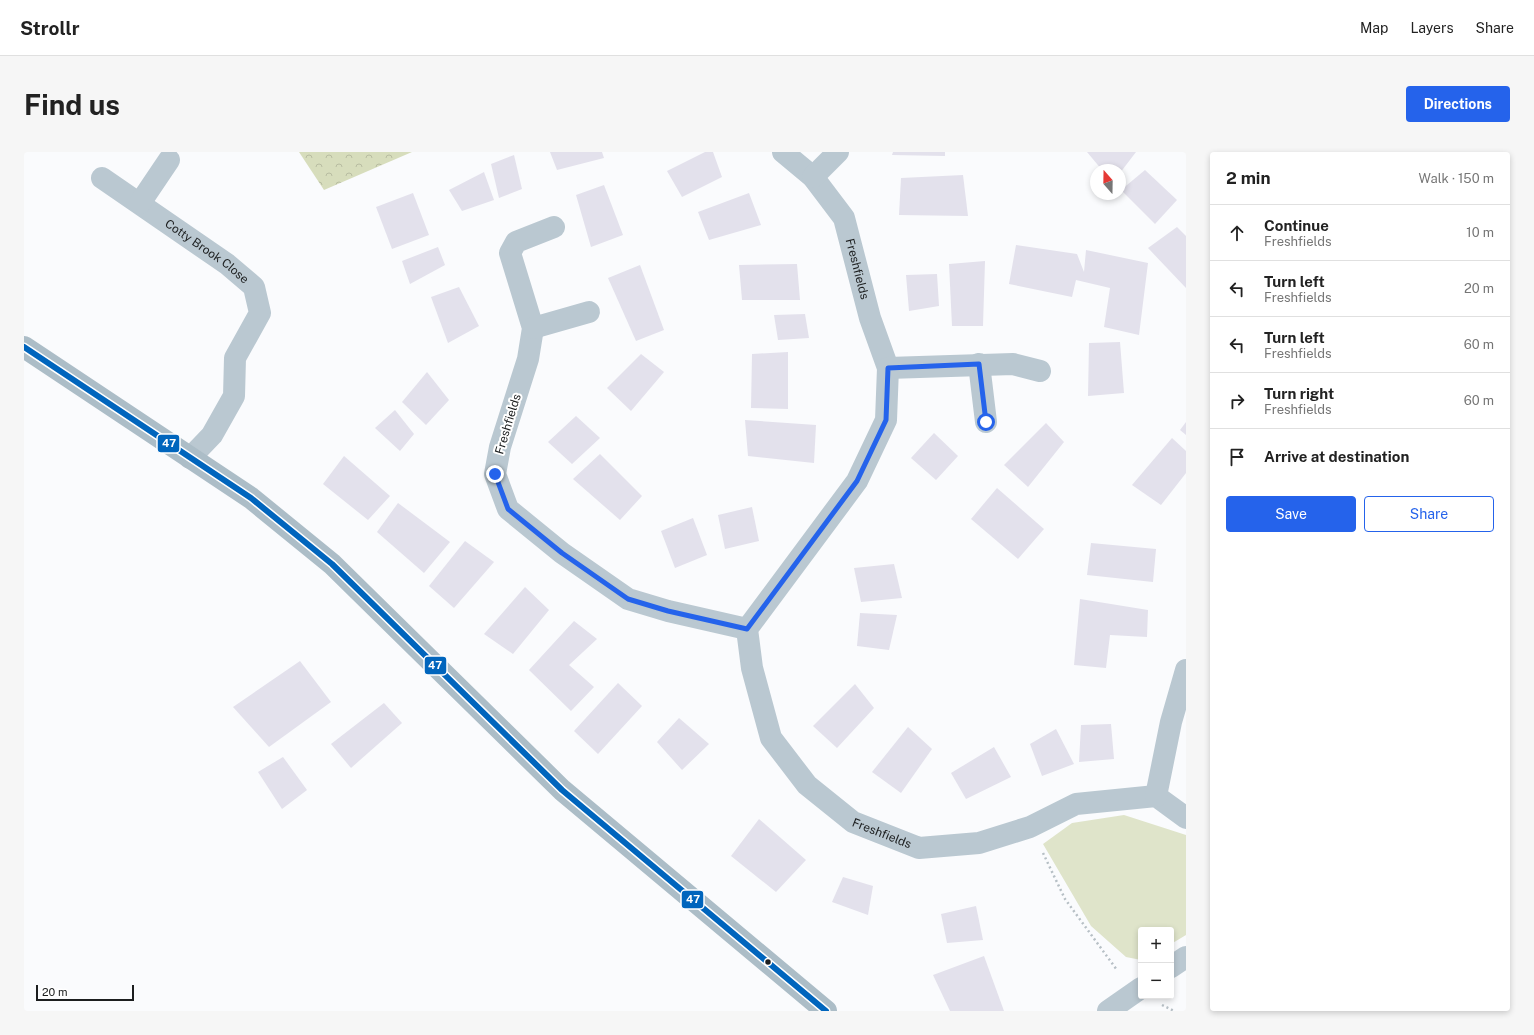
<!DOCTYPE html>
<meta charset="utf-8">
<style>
:root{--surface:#fff;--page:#f6f6f6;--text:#222;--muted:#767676;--line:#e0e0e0;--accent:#2563eb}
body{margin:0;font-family:"Public Sans",sans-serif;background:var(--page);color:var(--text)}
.controls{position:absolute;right:12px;bottom:12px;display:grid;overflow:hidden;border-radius:4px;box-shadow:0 2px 6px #0003}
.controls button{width:36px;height:36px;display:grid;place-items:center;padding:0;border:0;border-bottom:1px solid var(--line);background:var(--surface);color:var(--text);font:20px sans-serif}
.compass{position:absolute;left:1066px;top:12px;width:36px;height:36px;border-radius:50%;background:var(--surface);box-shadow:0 2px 6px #0003;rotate:340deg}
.scale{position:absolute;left:12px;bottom:10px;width:98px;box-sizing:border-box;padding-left:4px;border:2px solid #1c1e1f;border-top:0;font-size:11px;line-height:14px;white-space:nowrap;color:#1c1e1f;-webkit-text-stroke:3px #fff;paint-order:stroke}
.stop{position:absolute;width:12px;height:12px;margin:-9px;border:3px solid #2563eb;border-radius:50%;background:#fff}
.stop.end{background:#2563eb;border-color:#fff;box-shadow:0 1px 4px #0008}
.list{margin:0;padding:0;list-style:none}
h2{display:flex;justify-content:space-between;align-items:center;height:52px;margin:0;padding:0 16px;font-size:17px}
h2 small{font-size:13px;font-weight:400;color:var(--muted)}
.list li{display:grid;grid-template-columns:26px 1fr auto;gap:12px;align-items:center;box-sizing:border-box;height:56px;padding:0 16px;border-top:1px solid var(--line)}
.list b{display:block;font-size:15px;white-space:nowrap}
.list p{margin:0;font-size:13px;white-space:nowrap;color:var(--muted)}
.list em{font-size:13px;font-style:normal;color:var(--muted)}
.actions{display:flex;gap:8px;padding:12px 16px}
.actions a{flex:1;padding:9px 0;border:1px solid var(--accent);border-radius:4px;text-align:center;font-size:14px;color:var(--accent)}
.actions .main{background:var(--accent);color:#fff}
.icon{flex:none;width:22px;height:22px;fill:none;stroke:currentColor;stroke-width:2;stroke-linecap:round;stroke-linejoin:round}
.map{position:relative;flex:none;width:1162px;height:859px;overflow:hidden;border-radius:4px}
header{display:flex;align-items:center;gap:24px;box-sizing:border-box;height:56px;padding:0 20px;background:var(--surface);border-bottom:1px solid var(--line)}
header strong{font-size:19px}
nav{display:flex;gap:22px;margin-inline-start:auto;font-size:14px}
.intro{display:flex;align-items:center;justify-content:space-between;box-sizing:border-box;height:96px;padding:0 24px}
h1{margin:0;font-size:28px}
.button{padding:10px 18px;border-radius:4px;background:var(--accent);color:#fff;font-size:14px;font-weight:700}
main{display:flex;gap:24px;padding:0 24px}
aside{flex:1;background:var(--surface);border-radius:4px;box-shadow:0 2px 6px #0003}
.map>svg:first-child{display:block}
.green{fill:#dfe4ca}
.forest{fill:url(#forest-crowns)}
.building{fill:#e3e1ec}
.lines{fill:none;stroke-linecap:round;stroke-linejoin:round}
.path{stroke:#b6bfc5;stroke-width:2.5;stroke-dasharray:2 3;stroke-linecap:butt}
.street{stroke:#bac8d1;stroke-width:22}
.secondary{stroke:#acbdc7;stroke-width:22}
.bus-1-casing{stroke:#fff;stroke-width:9}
.bus-1{stroke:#0065bd;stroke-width:6}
.route{stroke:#2563eb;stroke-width:5}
.bus-dot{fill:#1c1e1f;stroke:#fff;stroke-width:1.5}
.labels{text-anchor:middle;stroke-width:4;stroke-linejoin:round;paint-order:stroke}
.street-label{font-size:12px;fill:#1c1e1f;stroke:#fff}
.line-badge{stroke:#fff;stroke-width:1.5}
.badge-label{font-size:11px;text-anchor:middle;font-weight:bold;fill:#fff}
</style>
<header>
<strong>Strollr</strong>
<nav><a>Map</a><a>Layers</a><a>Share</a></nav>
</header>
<div class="intro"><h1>Find us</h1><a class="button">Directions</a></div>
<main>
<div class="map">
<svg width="1162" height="859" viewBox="0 0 1162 859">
<defs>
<pattern id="forest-crowns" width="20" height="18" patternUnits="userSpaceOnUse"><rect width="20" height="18" fill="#d7ddbc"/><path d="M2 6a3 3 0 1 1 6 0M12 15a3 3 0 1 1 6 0" fill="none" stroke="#b8bda1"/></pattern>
</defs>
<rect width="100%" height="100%" fill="#fafbfd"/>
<path class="green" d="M1100,663L1162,683V783L1147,792V778H1117V808L1102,805L1067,774L1019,692L1048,671Z"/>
<path class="forest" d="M275,0H388L300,38Z"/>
<g class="building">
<path d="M526,0H578L580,6L533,18Z"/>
<path d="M681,0H689L698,25L658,45L643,19Z"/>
<path d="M869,0H921V4L868,3Z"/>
<path d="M1063,0H1112L1096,21V18H1078Z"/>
<path d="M490,3L498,37L475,46L467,12Z"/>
<path d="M1121,18L1153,48L1131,72L1097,38Z"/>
<path d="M460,20L470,48L438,59L425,38Z"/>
<path d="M939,23L944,64L875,63L877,26Z"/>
<path d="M580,33L599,83L567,95L552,43Z"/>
<path d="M389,41L405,83L368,97L352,55Z"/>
<path d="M725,41L737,73L685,88L674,60Z"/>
<path d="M1153,75L1162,84V136L1124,96Z"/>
<path d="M992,93L1053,102L1060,120L1062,98L1124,111L1115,183L1080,175L1086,136L1052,128L1048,145L985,132Z"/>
<path d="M414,95L421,113L386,132L378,109Z"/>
<path d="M961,109L959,174H928L925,112Z"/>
<path d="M773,112L776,148H718L715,113Z"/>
<path d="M616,113L640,178L612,189L584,126Z"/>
<path d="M913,122L915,154L885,159L882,123Z"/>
<path d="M435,135L455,174L424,191L407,145Z"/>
<path d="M781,162L785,186L754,188L750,163Z"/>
<path d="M1096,190L1100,241L1064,244L1065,191Z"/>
<path d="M764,200V257L727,256L728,202Z"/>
<path d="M617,202L640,220L607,259L583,236Z"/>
<path d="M403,220L425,248L402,273L378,250Z"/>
<path d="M371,258L390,282L376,299L351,276Z"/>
<path d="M552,264L576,286L548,312L524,290Z"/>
<path d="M721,268L792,273L790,311L724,304Z"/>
<path d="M1162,270V283L1156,278Z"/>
<path d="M1022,271L1040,290L1004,335L980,313Z"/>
<path d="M910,281L934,304L912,328L887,306Z"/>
<path d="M1148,286L1162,299V321L1137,353L1108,333Z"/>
<path d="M576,302L618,344L596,368L549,327Z"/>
<path d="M320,304L366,344L344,368L299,332Z"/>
<path d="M973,336L1020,377L994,407L947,367Z"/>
<path d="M374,351L426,390L400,421L353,380Z"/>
<path d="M728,355L735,389L701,397L694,363Z"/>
<path d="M669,366L683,403L651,416L637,379Z"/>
<path d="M441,389L470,410L430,456L405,434Z"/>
<path d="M1067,391L1132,397L1129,430L1063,423Z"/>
<path d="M870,412L878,446L837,450L830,416Z"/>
<path d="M501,435L525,458L489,502L460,482Z"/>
<path d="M1056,447L1124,458L1123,485L1086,483L1082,516L1050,513Z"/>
<path d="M836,461L873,463L865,498L833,494Z"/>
<path d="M550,469L573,487L545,513L570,535L547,559L505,518Z"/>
<path d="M276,509L307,550L245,595L209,555Z"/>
<path d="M594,531L618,554L574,602L550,579Z"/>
<path d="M831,532L850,556L813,596L789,574Z"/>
<path d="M360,551L378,571L327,616L307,592Z"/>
<path d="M655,566L685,592L658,618L633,590Z"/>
<path d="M1087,572L1090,607L1055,610L1057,573Z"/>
<path d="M884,575L908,597L877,641L848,620Z"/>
<path d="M1032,577L1050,612L1018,624L1006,592Z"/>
<path d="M970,595L987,625L942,647L927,621Z"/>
<path d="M259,605L283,638L258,657L234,620Z"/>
<path d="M735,667L782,708L752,740L707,704Z"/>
<path d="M819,725L849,734L844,763L808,750Z"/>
<path d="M952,754L959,788L923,791L917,762Z"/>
<path d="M960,804L980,859H926L909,823Z"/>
</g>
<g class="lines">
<g class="path">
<path d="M1019,701L1041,747L1093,818"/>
<path d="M1138,853L1150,859"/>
</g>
<g class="street">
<path id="s1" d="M759,0L789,25L820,66L846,166L864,216L862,268L833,329L723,477L728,516L747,586L783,633L829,670L895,696L955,691L1006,675L1052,652L1132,644L1162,666"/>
<path d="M789,25L814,0"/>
<path id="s2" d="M78,26L203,112L230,135L236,161L211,206L210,244L188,283L166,306"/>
<path d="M116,51L145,8"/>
<path d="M530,75L492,90L486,101L509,176L504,207L476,295L471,322L484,357L538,401L604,447L644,459L723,477"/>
<path d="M509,176L565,160"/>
<path d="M955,212L962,270"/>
<path d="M864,216L989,212L1016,219"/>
<path d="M1132,644L1147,570L1162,518"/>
<path d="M1147,815L1162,805"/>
<path d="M1084,859L1117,836"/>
</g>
<path class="secondary" d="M0,195L227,346L308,412L538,638L802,859"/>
<defs>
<path id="bus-1" d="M0,195L227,346L308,412L538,638L802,859"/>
</defs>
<use href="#bus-1" class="bus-1-casing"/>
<use href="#bus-1" class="bus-1"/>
</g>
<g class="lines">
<path class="route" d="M471,322L484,357L538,401L604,447L644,459L723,477L833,329L862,268L864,216L955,212L962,270"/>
</g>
<circle class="bus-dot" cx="744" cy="810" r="3.5"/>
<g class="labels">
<g class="street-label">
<text dy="4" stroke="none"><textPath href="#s2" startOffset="128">Cotty Brook Close</textPath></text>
<text dy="4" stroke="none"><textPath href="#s1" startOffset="143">Freshfields</textPath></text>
<text transform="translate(484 272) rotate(-73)" y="4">Freshfields</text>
<text dy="4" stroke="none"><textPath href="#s1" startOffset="812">Freshfields</textPath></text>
</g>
</g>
<g class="line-badge">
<rect x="133" y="282" width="23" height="19" rx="4" fill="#0065bd"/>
<rect x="400" y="504" width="23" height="19" rx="4" fill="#0065bd"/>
<rect x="657" y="738" width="23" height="19" rx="4" fill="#0065bd"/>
</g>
<g class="badge-label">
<text x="145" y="295">47</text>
<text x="411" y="517">47</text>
<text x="669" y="751">47</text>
</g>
</svg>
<div class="controls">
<button>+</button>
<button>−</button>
</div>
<svg class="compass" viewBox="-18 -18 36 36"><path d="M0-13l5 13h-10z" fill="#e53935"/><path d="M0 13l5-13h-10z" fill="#767676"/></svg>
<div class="scale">20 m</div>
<div class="stop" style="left:962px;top:270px"></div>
<div class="stop end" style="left:471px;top:322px"></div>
</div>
<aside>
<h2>2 min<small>Walk · 150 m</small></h2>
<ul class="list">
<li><svg class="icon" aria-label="ahead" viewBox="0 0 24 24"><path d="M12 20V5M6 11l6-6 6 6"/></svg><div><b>Continue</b><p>Freshfields</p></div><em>10 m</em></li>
<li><svg class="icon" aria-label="left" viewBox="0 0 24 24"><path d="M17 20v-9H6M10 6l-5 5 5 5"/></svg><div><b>Turn left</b><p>Freshfields</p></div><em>20 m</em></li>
<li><svg class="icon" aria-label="left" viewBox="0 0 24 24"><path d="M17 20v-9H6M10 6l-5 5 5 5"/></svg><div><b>Turn left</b><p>Freshfields</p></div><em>60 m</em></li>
<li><svg class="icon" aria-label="right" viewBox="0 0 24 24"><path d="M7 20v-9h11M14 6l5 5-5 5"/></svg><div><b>Turn right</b><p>Freshfields</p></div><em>60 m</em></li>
<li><svg class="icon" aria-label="arrive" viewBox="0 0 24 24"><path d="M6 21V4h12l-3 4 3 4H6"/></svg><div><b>Arrive at destination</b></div></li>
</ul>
<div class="actions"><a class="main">Save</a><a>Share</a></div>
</aside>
</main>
